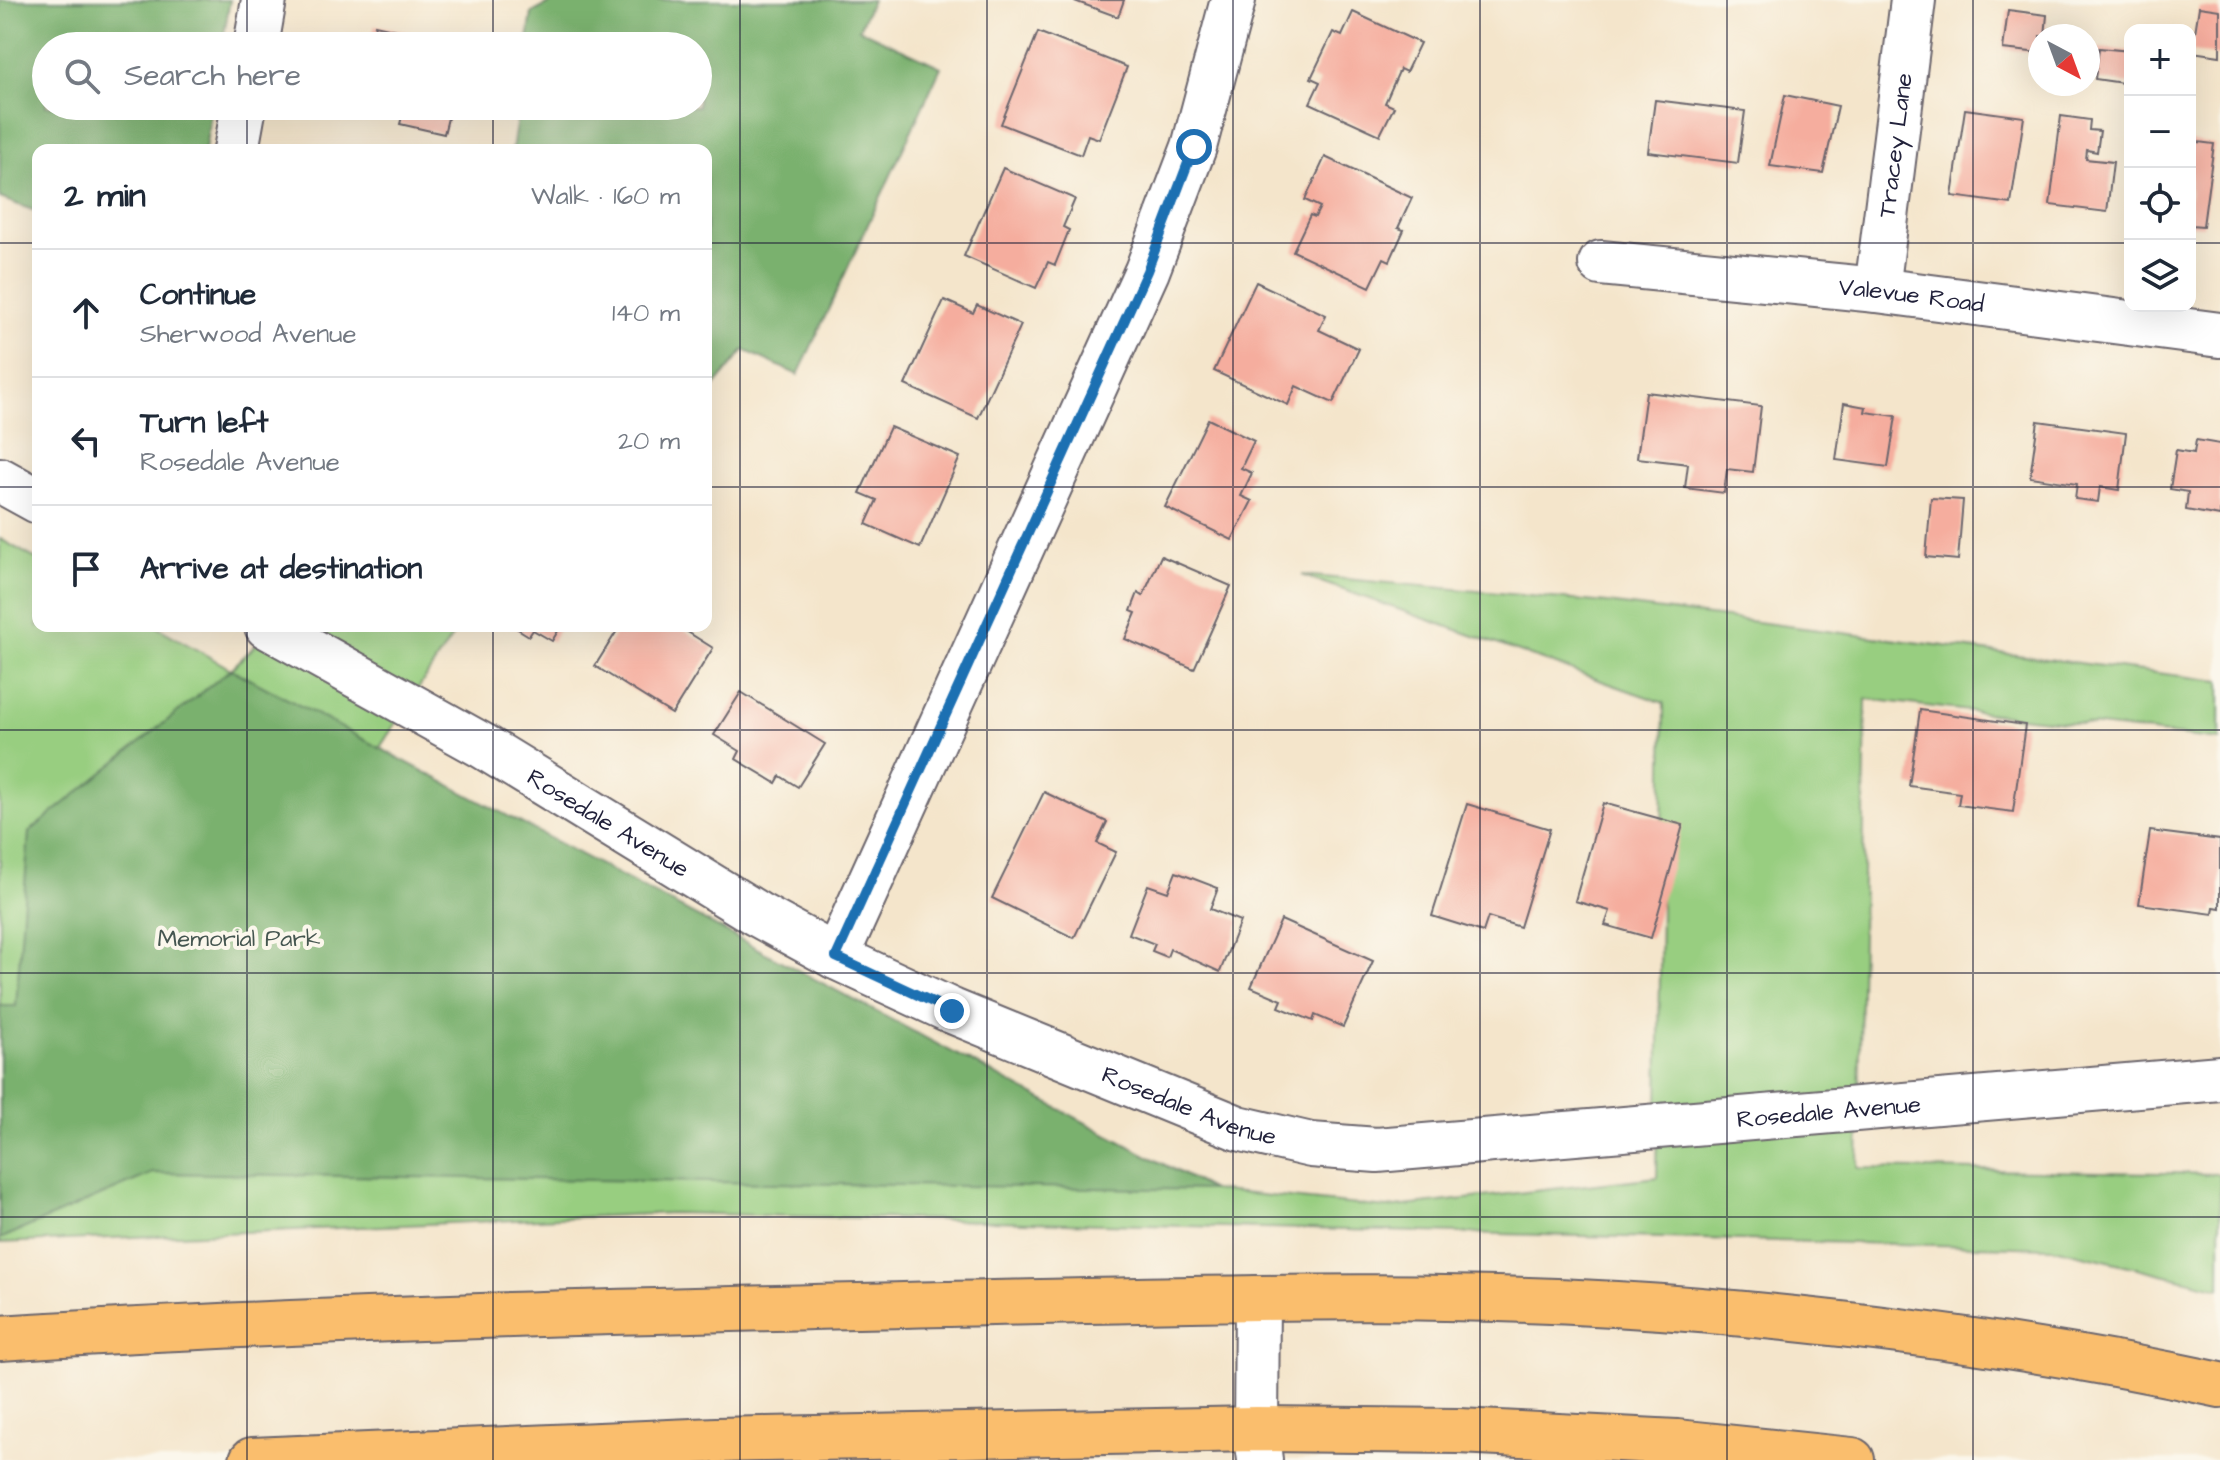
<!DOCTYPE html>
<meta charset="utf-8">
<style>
:root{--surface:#fff;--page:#f2f2f3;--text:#1f2937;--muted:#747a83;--line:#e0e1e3}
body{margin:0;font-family:"Architects Daughter",sans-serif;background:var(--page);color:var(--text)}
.controls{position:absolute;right:24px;top:24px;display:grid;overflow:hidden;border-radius:16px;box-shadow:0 8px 32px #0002}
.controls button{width:72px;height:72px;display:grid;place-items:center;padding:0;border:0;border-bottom:2px solid var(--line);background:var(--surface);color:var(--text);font:40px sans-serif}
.compass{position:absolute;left:2028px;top:24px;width:72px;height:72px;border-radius:50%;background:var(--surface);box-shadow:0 8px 32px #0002;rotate:139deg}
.stop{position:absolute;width:24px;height:24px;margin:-18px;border:6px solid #1f6fb2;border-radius:50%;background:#fff}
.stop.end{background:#1f6fb2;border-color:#fff;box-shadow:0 2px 8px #0008}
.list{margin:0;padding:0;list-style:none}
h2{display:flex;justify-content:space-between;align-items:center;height:104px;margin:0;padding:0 32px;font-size:34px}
h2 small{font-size:26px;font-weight:400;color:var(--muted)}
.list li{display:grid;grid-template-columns:52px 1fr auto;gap:24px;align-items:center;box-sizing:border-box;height:128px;padding:0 32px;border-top:2px solid var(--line)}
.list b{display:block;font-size:30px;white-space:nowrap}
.list p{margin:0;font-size:26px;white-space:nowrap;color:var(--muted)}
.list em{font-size:26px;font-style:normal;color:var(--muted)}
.icon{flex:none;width:44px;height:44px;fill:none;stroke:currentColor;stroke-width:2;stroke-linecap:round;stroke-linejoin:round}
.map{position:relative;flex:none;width:2220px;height:1460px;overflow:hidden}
.search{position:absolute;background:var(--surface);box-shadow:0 8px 32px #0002;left:32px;top:32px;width:680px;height:88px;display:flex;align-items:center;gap:20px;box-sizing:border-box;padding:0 28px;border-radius:44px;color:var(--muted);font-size:30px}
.panel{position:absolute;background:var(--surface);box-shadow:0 8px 32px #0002;left:32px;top:144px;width:680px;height:488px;border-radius:16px}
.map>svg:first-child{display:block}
.green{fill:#98ce80;stroke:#5d785e;stroke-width:2}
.forest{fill:#7ab16e;stroke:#4e6a54;stroke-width:2}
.building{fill:#f5ad9e}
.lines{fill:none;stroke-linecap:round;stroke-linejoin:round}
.minor-casing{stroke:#6c666d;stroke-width:48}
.highway-casing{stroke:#6c666d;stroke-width:48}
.minor{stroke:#fff;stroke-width:44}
.highway{stroke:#fabe6d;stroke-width:44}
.route{stroke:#1f6fb2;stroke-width:10}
.grid{fill:none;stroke:#22223b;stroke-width:2;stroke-opacity:0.55}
.labels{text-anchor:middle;stroke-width:8;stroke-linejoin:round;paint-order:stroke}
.street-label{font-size:24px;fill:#22223b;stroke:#fbf7ec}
.park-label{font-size:24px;fill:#455650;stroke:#fbf7ec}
</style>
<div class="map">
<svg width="2220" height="1460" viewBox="0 0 2220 1460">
<rect width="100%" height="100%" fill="#fbf7ec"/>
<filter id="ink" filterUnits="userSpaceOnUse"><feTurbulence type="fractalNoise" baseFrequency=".0125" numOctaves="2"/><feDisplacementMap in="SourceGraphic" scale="16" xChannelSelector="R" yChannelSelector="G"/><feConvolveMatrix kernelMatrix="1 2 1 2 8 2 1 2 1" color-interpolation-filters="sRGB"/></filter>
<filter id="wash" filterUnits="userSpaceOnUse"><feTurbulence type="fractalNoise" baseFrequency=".006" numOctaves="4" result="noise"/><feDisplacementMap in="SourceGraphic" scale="32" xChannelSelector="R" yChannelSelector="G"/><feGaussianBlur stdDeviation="1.8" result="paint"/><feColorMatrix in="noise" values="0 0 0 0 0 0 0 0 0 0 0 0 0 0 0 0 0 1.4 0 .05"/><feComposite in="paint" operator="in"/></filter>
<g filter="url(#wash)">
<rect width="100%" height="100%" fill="#f4e5cb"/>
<path class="green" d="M0,539L38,560V626H155L231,669L275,626H459L379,749L1212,1190L1387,1208L1657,1177L1664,703L1301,575L1607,603L2220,681V740L1866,699L1858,1168L2220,1174V1288L2054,1248L673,1213L0,1243Z"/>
<g class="forest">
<path d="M0,0H230L222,46H46V106H212L205,150H38V212L0,198Z"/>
<path d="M556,0H872L859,29L941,67L798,375L744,350L706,397V150H512L519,106H698V46H527L532,13Z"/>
<path d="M231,669L1212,1190L153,1173L0,1239V1006H16L29,832Z"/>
</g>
<g id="blocks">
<g class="building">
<path d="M1072,0H1124L1118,17Z"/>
<path d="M2199,7L2220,10V56L2192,52Z"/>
<path d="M2008,10L2047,15L2045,36H2040V53L2003,49Z"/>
<path d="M1353,12L1420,43L1406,72L1400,69L1385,103L1394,107L1380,135L1310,103L1320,82L1311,78L1333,32L1342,36Z"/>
<path d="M375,25L424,36L422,46H370Z"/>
<path d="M1038,32L1127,67L1099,139L1088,135L1081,155L1001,124Z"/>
<path d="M2099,48L2130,51V84L2095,79Z"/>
<path d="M1785,95L1838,106L1823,173L1770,166Z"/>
<path d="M1655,100L1745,111L1738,163L1648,152Z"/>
<path d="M405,106H451L444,134L400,124Z"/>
<path d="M1965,109L2024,117L2011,204L1952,196Z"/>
<path d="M2061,116L2090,120L2089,130L2100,131L2097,152L2087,150L2086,159L2113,162L2107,212L2050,205Z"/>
<path d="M2190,141L2214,144L2203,226L2190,225Z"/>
<path d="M1325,157L1412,198L1398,228L1404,230L1390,261L1384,258L1370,287L1293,251L1310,215L1315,217L1320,207L1305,200Z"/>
<path d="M1003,168L1075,199L1063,227L1069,230L1055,265L1048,262L1036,288L964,256Z"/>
<path d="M1256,282L1326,315L1319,330L1359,349L1333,403L1296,386L1288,405L1214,371Z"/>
<path d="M944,300L973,313L977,305L1021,325L978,418L905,385Z"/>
<path d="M1646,392L1761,406L1753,472L1727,469L1724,493L1685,488L1688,464L1637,458Z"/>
<path d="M1844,403L1866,407L1865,412L1896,416L1888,467L1836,460Z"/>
<path d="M1208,419L1254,441L1241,468L1252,473L1241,496L1252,501L1232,540L1165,507Z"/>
<path d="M2038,421L2126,433L2119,490L2100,487L2098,502L2075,499L2077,484L2030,477Z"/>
<path d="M890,427L960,457L920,548L866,524L877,500L860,493Z"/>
<path d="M2196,440L2220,444V516L2186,510L2188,492L2170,489L2176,450L2194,453Z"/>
<path d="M1931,498L1963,500L1958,560L1926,557Z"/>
<path d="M1161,556L1231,586L1194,669L1125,639L1136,613L1131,611L1138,593L1143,596Z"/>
<path d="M513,626H561L552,641L533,630L529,636Z"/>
<path d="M620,626H678L713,648L672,714L595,666Z"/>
<path d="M741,692L825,744L798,787L780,776L776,783L736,759L740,751L714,735Z"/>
<path d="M1920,710L2025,725L2013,812L1958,805L1960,793L1909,786Z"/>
<path d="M1044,792L1107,822L1097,843L1116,852L1074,938L992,898Z"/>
<path d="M1603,803L1683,825L1651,938L1605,925L1610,911L1575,901Z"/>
<path d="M1467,804L1550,829L1520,927L1488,917L1483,932L1432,916Z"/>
<path d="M2150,831L2220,840V908L2214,907L2213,914L2139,904Z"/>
<path d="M1176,872L1218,888L1210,909L1240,921L1220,972L1170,949L1167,957L1152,951L1155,944L1129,934L1148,885L1168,892Z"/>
<path d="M1281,920L1373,961L1343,1027L1315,1015L1313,1021L1279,1007L1282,1000L1251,987Z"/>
</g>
</g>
</g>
<g filter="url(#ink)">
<use href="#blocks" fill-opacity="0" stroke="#6c666d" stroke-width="2"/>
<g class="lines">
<defs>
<g id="minor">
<path d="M256,46L264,0"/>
<path d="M236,150L244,106"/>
<path id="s1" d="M1601,263L1877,290L2220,335"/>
<path id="s2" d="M1877,290L1913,0"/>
<path d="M0,480L38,501"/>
<path id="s3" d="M267,626L483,746L757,914L836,957L952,1011L1238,1128L1311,1145L1377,1150L2220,1078"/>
<path d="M836,957L1147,271L1194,147L1233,0"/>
<path d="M1257,1298L1256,1429L1260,1460"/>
</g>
<g id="highway">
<path d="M0,1338C316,1318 634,1311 950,1304C1199,1299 1451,1289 1700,1310C1874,1325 2049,1348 2220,1385"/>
<path d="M252,1460L716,1440L1256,1429L1459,1431L1677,1442L1852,1460"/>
</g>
</defs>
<use href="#minor" class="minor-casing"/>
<use href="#highway" class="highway-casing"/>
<use href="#minor" class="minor"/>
<use href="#highway" class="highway"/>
</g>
</g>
<g class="lines" filter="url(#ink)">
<path class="route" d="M952,1011L836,957L1147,271L1194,147"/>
</g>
<path class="grid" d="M247,0V46M493,0V46M740,0V1460M987,0V1460M1233,0V1460M1480,0V1460M1727,0V1460M1973,0V1460M247,106V150M493,106V150M0,243H38M706,243H2130M2190,243H2220M0,487H38M706,487H2220M247,626V1460M493,626V1460M0,730H2220M0,973H2220M0,1217H2220"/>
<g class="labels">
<g class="street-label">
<text dy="8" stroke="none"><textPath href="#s2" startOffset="146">Tracey Lane</textPath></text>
<text dy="8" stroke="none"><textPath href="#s1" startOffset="312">Valevue Road</textPath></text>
<text dy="8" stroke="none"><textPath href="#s3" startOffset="394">Rosedale Avenue</textPath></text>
<text dy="8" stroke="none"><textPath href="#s3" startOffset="1042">Rosedale Avenue</textPath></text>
<text dy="8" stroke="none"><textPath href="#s3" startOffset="1690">Rosedale Avenue</textPath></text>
</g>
<g class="park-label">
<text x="239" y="946">Memorial Park</text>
</g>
</g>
</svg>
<div class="controls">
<button>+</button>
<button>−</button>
<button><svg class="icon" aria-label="locate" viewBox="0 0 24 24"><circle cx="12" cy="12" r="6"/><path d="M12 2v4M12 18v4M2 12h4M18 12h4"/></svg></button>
<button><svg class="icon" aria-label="layers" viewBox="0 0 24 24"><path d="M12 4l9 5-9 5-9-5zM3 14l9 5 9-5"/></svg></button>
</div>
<svg class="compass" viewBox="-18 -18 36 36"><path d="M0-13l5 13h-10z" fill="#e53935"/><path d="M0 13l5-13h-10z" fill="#747a83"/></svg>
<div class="stop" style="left:1194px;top:147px"></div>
<div class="stop end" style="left:952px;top:1011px"></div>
<div class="search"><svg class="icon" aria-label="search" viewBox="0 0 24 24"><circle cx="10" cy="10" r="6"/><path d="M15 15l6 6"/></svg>Search here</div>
<section class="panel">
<h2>2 min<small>Walk · 160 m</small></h2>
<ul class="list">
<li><svg class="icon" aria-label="ahead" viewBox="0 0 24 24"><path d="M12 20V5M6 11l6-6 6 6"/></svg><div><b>Continue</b><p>Sherwood Avenue</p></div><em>140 m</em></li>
<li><svg class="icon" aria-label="left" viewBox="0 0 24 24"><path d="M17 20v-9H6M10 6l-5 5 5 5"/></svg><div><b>Turn left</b><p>Rosedale Avenue</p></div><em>20 m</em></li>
<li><svg class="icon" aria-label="arrive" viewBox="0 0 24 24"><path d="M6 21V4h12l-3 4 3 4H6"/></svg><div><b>Arrive at destination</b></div></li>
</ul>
</section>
</div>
